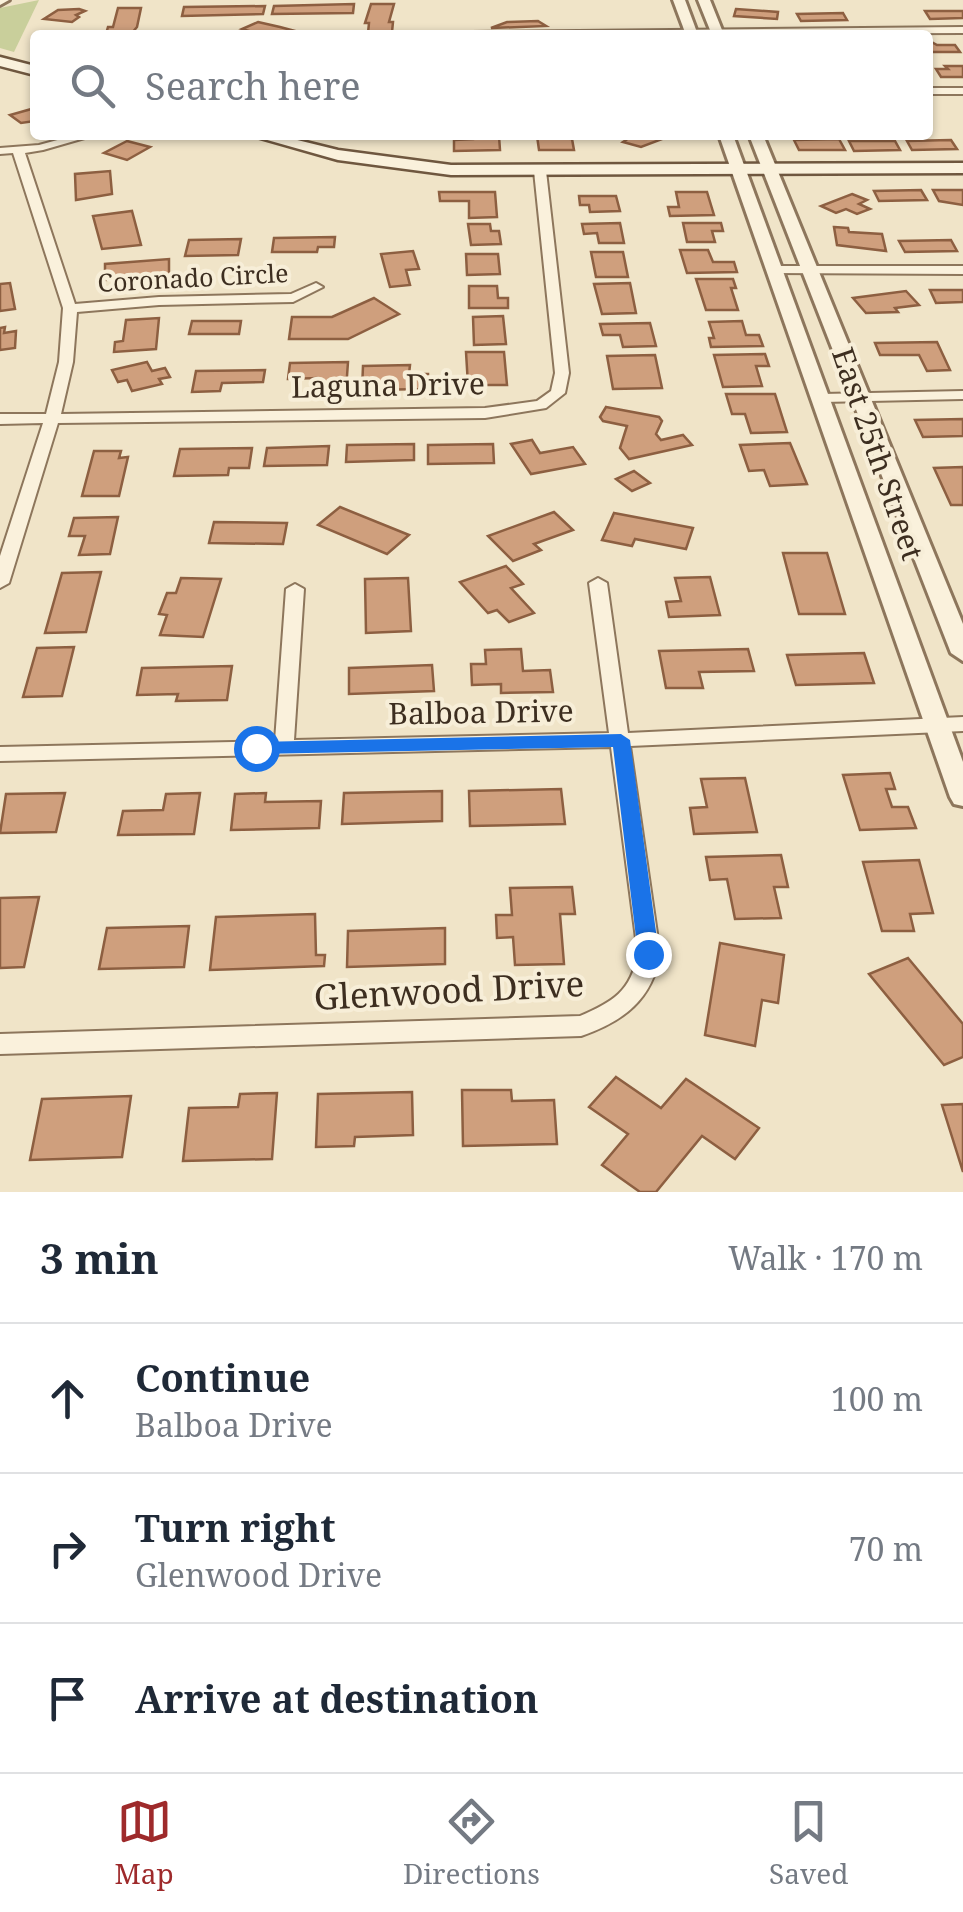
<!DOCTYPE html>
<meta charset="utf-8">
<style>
:root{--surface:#fff;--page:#f6f6f7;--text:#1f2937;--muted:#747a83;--line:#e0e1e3;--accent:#9e2a2b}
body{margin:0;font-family:"Noto Serif",serif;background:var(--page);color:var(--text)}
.stop{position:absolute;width:30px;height:30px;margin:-22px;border:8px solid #1a73e8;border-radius:50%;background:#fff}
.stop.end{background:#1a73e8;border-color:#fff;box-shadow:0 2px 10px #0008}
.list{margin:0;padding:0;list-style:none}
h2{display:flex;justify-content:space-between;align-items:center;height:130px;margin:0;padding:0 40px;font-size:42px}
h2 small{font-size:32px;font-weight:400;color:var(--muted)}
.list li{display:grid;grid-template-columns:65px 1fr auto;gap:30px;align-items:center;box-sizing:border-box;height:150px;padding:0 40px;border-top:2px solid var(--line)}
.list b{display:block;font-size:38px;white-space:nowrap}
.list p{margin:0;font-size:32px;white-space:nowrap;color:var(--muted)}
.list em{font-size:32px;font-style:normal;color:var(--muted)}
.icon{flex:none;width:55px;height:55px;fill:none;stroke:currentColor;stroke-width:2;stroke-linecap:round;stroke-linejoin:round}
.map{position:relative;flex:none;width:963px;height:1192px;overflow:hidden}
.search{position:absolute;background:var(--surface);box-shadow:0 2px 8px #0004;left:30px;right:30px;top:30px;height:110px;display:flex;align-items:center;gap:25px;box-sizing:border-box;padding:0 35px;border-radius:10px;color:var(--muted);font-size:38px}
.sheet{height:580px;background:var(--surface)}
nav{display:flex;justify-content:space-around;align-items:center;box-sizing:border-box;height:140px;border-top:2px solid var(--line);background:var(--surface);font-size:28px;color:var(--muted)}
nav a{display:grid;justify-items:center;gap:5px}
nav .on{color:var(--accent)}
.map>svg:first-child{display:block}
.green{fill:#c9cf9b}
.building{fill:#cf9f7d;stroke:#8d5f41;stroke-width:2.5}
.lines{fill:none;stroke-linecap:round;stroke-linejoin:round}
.minor-casing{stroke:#8d765c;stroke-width:4}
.tertiary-casing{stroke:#8d765c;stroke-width:6}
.secondary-casing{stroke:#6f573f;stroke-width:5}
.minor{fill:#faf1dc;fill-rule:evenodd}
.tertiary{fill:#faf1dc;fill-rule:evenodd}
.secondary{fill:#faf1dc;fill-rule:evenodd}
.route{fill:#1a73e8}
.labels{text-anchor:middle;stroke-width:8;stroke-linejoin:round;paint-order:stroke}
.far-street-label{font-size:25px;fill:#3d2e20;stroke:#f7eed8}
.street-label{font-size:30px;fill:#3d2e20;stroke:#f7eed8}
.near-street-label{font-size:35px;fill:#3d2e20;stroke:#f7eed8}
</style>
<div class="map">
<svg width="963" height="1192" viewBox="0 0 963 1192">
<rect width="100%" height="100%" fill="#f0e4c8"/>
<path class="green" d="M39,0L14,52L0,48V8Z"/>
<g class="building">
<path d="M354,4L353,13L272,14L274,6Z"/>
<path d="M371,4H394L389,22H393L392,32L368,33L369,23H365Z"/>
<path d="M265,6L263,14L182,16L184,7Z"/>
<path d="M118,8H141L137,27L131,34H106L108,27H113Z"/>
<path d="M79,9L85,11L76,15L79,17L72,22L44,19L58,10Z"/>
<path d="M736,9L778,12L777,19L734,16Z"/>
<path d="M925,11H963V18L930,19Z"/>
<path d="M843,13L847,20L801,21L797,14Z"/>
<path d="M538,21L546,26L491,28L507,22Z"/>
<path d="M258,22L280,27L310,35H263L242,29Z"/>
<path d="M928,40L937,45H955L960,52H928Z"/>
<path d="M945,66H963V77H941L936,69H948Z"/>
<path d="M35,108V121L21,123L10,115Z"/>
<path d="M619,135H661L665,138L641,147L623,142L629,138Z"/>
<path d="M473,136H499L500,150L454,151V140L473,139Z"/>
<path d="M537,136L572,139L574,150H539Z"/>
<path d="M839,139L845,150H799L794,140Z"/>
<path d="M951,140L957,149L912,150L907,141Z"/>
<path d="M127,141L150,147L127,160L104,153Z"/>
<path d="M849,141H895L900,150L854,151Z"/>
<path d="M110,171L112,194L76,200L75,174Z"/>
<path d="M921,190L927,200L879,201L874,191Z"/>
<path d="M933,190H963V205L939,201Z"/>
<path d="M439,192H495L497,217L469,218V201H440Z"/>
<path d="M676,192H707L714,215L670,216L668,207H679Z"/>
<path d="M852,194L867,200L859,204L870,209L857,214L846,209L836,213L821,206Z"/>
<path d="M579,196H616L620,211L590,212L589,205H580Z"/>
<path d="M132,211L141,245L102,249L93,216Z"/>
<path d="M620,223L624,243H599L597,233L584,234L582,224Z"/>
<path d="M683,223H721L723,231H712L715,242H687Z"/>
<path d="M468,224H490L491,231H499L501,244L471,245Z"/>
<path d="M834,227L848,228L849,232L882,234L886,251L837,245Z"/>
<path d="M335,237L334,247H318L317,252H272L274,238Z"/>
<path d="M241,239L238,255L185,256L189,240Z"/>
<path d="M951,240L957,251L905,252L899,241Z"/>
<path d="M680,250H708L713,262H734L737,272L687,273Z"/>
<path d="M413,251L419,269L406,270L410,285L390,287L381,254Z"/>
<path d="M591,252H623L628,277H596Z"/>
<path d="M466,254H498L500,274L467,275Z"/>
<path d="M169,259V275H127L128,279L105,280V264Z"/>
<path d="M696,279H733L736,288H731L738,310H706Z"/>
<path d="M10,283L15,309L0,311V284Z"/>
<path d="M630,283L636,313L602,314L594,284Z"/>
<path d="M469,286H497L498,298H508V308H469Z"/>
<path d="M930,290H963V302L936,303Z"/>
<path d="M906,291L919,305L895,308L898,312L866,313L853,298Z"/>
<path d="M374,298L399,314L348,339H289L292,317H332Z"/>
<path d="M503,316L506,344L474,345L473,317Z"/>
<path d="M159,318L156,349L114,352L115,342L123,341L126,320Z"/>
<path d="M192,321H241L239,334H189Z"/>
<path d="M742,321L746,335H759L763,346L711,347L709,338H714L709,322Z"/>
<path d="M650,323L656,346L623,347L620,335H603L600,324Z"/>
<path d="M5,327L4,333L16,331L15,348L0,350V328Z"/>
<path d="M937,342L950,370L927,371L919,355H880L875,343Z"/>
<path d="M466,352H504L507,385H468Z"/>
<path d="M765,354L769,366H756L762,386L723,387L714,355Z"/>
<path d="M655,355L662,388L613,389L607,356Z"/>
<path d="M147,362L152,371L165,368L170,377L159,379L162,384L132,391L127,380L118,382L112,370Z"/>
<path d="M348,362L346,390L316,391L317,378L288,379L290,363Z"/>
<path d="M410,365L409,374H428V389L362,390L363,366Z"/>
<path d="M265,370L263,382L222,383L220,391L192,392L196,371Z"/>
<path d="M726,394H775L787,432L751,433L745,414H732Z"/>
<path d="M606,407L659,417L662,421L656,434L661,440L683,435L692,445L629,459L620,448L627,426L603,421L600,417Z"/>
<path d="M963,419V436L923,437L915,420Z"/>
<path d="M532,440L540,453L573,447L585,464L531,474L511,444Z"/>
<path d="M790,443L807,484L770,486L764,470L749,471L740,445Z"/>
<path d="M414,444V460L346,462L347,445Z"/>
<path d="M493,444L494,463L428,464V445Z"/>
<path d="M329,446L327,465L264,466L267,448Z"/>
<path d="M252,448L249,468H229L228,475L174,476L180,449Z"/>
<path d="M94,451H121L119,458L128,457L119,496H82Z"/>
<path d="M963,467V505H951L934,468Z"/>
<path d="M634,471L650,483L632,491L616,479Z"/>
<path d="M340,507L409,535L387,554L318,525Z"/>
<path d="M554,512L573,530L534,544L541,550L513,561L488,536Z"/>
<path d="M614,513L693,528L686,549L635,539L632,546L602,540Z"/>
<path d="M118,517L110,554L79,555L85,536H69L74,518Z"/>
<path d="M214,522L287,523L283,544L209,543Z"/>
<path d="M783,553H827L845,614H799Z"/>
<path d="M506,566L523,584L511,588L534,613L509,622L497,610L488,613L460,582Z"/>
<path d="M101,572L86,632L45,633L62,573Z"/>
<path d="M710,577L720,615L669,617L666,602L681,601L675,578Z"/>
<path d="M181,578L221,579L203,637L160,635L167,615L159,614L167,593H176Z"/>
<path d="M408,578L411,631L366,633L365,579Z"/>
<path d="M74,647L62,696L23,697L37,648Z"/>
<path d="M521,649L523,671L550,670L553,692L501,693V684L472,685L471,664H486L485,650Z"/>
<path d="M748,649L754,671L699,672L703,688H666L659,651Z"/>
<path d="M864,653L874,683L796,685L787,655Z"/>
<path d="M432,665L434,691L349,694V668Z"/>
<path d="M232,666L227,700L176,701L178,694L137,695L142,668Z"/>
<path d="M890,773L895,789H886L892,807H908L916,828L860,830L843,775Z"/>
<path d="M745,778L757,832L694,834L690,808L707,807L701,779Z"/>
<path d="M561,789L565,824L470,826L469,791Z"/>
<path d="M442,791V821L342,824L344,793Z"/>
<path d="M65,793L56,832L0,833L6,794Z"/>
<path d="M200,793L194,834L118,835L123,811L163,810L166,794Z"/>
<path d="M266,793L265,802L321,801L319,828L231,830L235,794Z"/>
<path d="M781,855L788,887H774L781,918L735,919L727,879L710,880L706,857Z"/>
<path d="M919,860L933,913L910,914L914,931H882L863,862Z"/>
<path d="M572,887L575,914H560L564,964L515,965L513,937L497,938L496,915H512L510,888Z"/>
<path d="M39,897L24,967L0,968V898Z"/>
<path d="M315,914L316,955H325L324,966L210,970L216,917Z"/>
<path d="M189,926L184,967L99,969L107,928Z"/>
<path d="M445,928V964L347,967L348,931Z"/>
<path d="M720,943L784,955L778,1003L762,1000L755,1046L705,1035Z"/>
<path d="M908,958L963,1024V1057L944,1065L869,974Z"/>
<path d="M616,1077L661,1108L686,1079L759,1128L735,1159L702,1136L656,1192H640L602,1165L628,1134L589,1107Z"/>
<path d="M462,1090H511L512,1101L554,1100L557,1144L463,1146Z"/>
<path d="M412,1092L413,1135L355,1137L354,1146L316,1147L318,1094Z"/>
<path d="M277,1093L272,1159L183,1161L189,1108L238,1107L240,1094Z"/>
<path d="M131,1096L122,1157L30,1160L42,1099Z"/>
<path d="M963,1104V1172L942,1105Z"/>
</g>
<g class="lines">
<defs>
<g id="minor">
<path d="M963,27V33L467,35L472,32Z"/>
<rect x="928" y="88" width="35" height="6"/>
<path d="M76,135H95L43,150L25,153L75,304L159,297L291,294L316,283L323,287L293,302L159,305L77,312L73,362L61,414L485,408L537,401L551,391L555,373L534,171L540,167L546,171L569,373L565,393L546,408L485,418L58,423L9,583L0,588V556L43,423L0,424V414H46L59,362L63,308L13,153L0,154V148L39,145Z"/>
<path d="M778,266H963V274L773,273L771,270Z"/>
<path d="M963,391V399L823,402L816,398L823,394Z"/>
<path d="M598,578L607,583L628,733L963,717V731L630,746L660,954C652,1000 624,1021 581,1036L0,1054V1034L580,1016C613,1002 631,991 638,954L611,747L0,761V747L275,741L286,589L295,584L304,589L294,740L609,733L589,583Z"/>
</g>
<g id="tertiary">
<path d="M0,0H9L0,5Z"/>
<path d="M673,0H685L698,35H686Z"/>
<path d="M698,0H710L724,35H712Z"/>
<path d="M719,135H733L963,762V806L954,804L950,797Z"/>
<path d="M749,135H763L963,624V661L951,653Z"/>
</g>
<g id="secondary">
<path d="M0,57L35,66V75L0,66Z"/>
<path d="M250,135H277L338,150L451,165L963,163V173L451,175L338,160Z"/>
</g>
</defs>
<use href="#minor" class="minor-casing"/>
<use href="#tertiary" class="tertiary-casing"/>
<use href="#secondary" class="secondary-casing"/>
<use href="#minor" class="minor"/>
<use href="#tertiary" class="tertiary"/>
<use href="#secondary" class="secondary"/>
</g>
<path class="route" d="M621,734L630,740L659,954L648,962L638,954L613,747L256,754L247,748L256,742Z"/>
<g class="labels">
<g class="far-street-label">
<text transform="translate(193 278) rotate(-3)" y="9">Coronado Circle</text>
</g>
<g class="street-label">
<text transform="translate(388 386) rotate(-1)" y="10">Laguna Drive</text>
<text transform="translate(877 454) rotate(71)" y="10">East 25th Street</text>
<text transform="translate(481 713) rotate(-1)" y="10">Balboa Drive</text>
</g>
<g class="near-street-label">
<text transform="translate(449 991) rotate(-3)" y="12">Glenwood Drive</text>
</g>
</g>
</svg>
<div class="stop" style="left:256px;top:748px"></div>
<div class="stop end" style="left:648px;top:954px"></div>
<div class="search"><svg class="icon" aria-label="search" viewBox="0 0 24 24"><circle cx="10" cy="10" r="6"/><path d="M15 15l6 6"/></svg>Search here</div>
</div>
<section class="sheet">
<h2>3 min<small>Walk · 170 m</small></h2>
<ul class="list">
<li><svg class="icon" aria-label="ahead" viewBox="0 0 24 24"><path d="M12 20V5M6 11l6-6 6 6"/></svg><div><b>Continue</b><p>Balboa Drive</p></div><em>100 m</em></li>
<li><svg class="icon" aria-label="right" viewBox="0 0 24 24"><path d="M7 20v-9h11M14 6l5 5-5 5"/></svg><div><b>Turn right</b><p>Glenwood Drive</p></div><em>70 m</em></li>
<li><svg class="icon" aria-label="arrive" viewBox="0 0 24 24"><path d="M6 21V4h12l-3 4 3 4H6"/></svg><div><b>Arrive at destination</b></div></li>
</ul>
</section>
<nav>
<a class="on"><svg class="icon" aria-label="map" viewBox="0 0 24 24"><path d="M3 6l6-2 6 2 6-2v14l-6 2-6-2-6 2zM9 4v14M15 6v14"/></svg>Map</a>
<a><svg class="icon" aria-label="directions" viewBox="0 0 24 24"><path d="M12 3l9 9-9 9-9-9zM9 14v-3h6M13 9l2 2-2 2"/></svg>Directions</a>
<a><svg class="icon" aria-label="saved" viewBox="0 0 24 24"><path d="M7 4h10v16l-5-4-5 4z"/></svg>Saved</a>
</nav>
